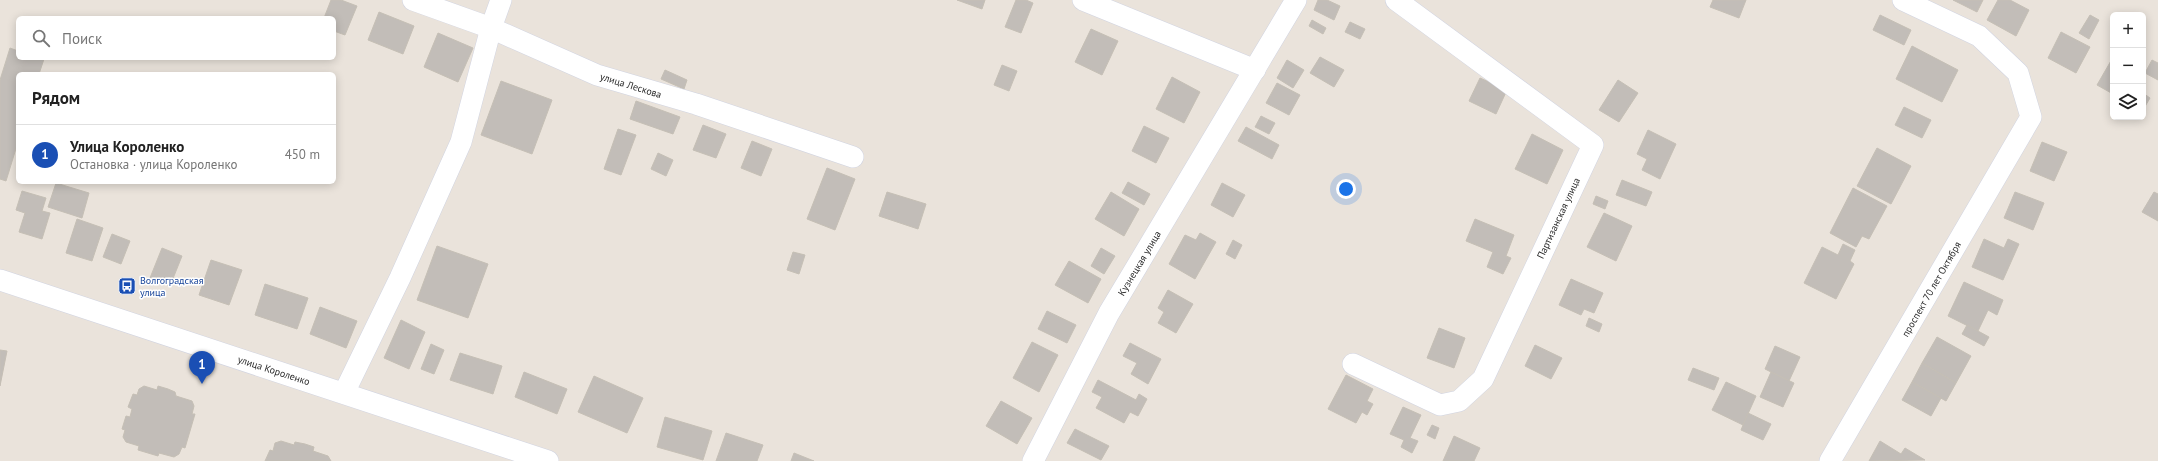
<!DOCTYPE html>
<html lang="ru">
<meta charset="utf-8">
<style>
:root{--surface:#fff;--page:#f2f2f2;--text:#222;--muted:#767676;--line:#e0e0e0;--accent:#d93025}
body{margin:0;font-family:"PT Sans",sans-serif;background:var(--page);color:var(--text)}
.controls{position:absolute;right:12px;top:12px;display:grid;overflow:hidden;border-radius:6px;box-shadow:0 2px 10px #0003}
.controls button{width:36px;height:36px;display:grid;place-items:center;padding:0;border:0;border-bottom:1px solid var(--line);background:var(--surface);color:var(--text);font:20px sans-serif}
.you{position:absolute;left:1346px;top:189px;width:14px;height:14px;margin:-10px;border:3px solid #fff;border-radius:50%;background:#1a73e8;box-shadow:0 0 0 6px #1a73e833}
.badge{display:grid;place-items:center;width:26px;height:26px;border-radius:50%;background:var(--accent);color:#fff;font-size:13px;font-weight:700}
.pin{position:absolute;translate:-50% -33px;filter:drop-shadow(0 1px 2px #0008)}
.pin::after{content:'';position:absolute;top:21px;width:14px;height:12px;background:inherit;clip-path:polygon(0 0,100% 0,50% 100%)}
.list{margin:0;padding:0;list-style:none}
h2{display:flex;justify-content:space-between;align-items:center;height:52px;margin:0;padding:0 16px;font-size:17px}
h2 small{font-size:13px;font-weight:400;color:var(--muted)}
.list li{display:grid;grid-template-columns:26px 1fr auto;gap:12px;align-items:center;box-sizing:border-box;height:60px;padding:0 16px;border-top:1px solid var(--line)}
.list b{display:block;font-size:15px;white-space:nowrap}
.list p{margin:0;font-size:13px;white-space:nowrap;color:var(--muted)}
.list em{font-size:13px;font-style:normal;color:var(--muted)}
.icon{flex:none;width:22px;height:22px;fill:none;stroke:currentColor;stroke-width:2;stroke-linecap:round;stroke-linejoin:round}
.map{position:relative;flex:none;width:2158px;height:461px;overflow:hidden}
.search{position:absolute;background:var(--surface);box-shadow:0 2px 10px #0003;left:16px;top:16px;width:320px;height:44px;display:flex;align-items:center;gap:10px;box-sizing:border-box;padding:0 14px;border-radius:6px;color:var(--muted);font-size:15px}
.panel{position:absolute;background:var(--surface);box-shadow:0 2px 10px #0003;left:16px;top:72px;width:320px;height:112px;border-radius:6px}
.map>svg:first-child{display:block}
.building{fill:#c2bdb8;stroke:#c5bfb5}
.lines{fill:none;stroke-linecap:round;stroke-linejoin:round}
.minor-casing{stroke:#d1d4e1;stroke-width:22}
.minor{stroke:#fff;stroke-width:21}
.labels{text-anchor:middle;stroke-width:3;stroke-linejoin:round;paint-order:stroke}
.street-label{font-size:10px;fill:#292929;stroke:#fff}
.transit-label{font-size:10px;fill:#164399;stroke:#fff;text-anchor:start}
</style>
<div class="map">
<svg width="2158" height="461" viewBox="0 0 2158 461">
<rect width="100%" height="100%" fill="#eae3db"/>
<g class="building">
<path d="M331,0H341L357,6L345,35L334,31V18H324Z"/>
<path d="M957,0H985L982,9Z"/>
<path d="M1016,0H1026L1033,3L1021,33L1005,27Z"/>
<path d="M1318,0H1327L1340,6L1334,20L1314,10Z"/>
<path d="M1713,0H1746L1739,18L1710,7Z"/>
<path d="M1953,0H1983L1977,12Z"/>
<path d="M1998,0H2010L2029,10L2016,36L1987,20Z"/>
<path d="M379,12L414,26L403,54L368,40Z"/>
<path d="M1880,15L1911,30L1904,45L1873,30Z"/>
<path d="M2090,15L2099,20L2089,39L2079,33Z"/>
<path d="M1312,20L1326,28L1323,34L1309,26Z"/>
<path d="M1350,22L1365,29L1360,39L1345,32Z"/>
<path d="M1091,29L1118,41L1102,75L1075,62Z"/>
<path d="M2061,32L2090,47L2076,73L2048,58Z"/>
<path d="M438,33L473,48L458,82L424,67Z"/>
<path d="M1912,46L1958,70L1942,102L1896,79Z"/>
<path d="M10,48L18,51V58L44,59L39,74H18V142L6,181L0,179V80Z"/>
<path d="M1320,57L1344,70L1334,87L1310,73Z"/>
<path d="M2112,59L2113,60V94L2097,85Z"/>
<path d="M1287,60L1304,70L1293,88L1277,78Z"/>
<path d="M2152,60L2158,63V80L2145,73Z"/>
<path d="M1002,65L1017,71L1009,91L994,85Z"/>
<path d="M665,70L687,80L684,89L661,79Z"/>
<path d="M1172,77L1200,92L1184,123L1156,109Z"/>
<path d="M1480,78L1507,90L1496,114L1469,101Z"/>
<path d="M1618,80L1638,93L1619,122L1599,110Z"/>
<path d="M501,81L552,100L532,154L481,135Z"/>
<path d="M1277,83L1300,95L1289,115L1266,103Z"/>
<path d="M2143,93L2150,98L2143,110Z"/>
<path d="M636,101L680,117L673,134L630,119Z"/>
<path d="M1904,107L1931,120L1922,138L1895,125Z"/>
<path d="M1261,116L1275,123L1269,134L1255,127Z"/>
<path d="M703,125L726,134L716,158L693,150Z"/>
<path d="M1144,126L1169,138L1156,163L1132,151Z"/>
<path d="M1246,127L1279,145L1272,159L1238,141Z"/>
<path d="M618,129L636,135L621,175L604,169Z"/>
<path d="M1648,130L1676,144L1660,179L1642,170L1647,159L1637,154Z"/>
<path d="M1532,134L1563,150L1547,184L1515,169Z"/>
<path d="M752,141L772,149L761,176L741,168Z"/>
<path d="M2042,142L2067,152L2054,181L2030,171Z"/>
<path d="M1877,148L1911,166L1891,204L1857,186Z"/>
<path d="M658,153L673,160L666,176L651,169Z"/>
<path d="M827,168L855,179L835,230L807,219Z"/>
<path d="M1622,180L1652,192L1646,206L1616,195Z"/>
<path d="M1128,182L1150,194L1144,205L1122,193Z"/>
<path d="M56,183L89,193L82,218L48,207Z"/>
<path d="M1222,183L1245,195L1233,217L1211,205Z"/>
<path d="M1853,188L1887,206L1869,239L1862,236L1856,247L1830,233Z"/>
<path d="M22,191L46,198L42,211L50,213L42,239L19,232L25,213L16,210Z"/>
<path d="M887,192L926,204L918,229L879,216Z"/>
<path d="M1111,192L1139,209L1124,236L1095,219Z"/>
<path d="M2015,192L2044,203L2033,230L2004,218Z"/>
<path d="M2154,192L2158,194V221L2142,212Z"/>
<path d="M1596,196L1608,201L1605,209L1593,204Z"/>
<path d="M1604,213L1632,226L1616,261L1587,247Z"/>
<path d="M77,219L103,228L92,261L66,253Z"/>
<path d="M1475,219L1514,235L1506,256L1511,258L1503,274L1487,267L1493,252L1466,241Z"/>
<path d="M1200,233L1216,242L1195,279L1169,264L1185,235L1196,240Z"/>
<path d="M112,234L130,241L121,264L103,257Z"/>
<path d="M1984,239L2004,248L2008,239L2019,244L2003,280L1972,267Z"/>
<path d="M1233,240L1242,245L1235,259L1226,254Z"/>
<path d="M1843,244L1855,250L1850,261L1854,264L1836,299L1804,283L1822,247L1838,255Z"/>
<path d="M437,246L488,264L468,318L417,300Z"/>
<path d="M162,248L182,256L170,286L150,278Z"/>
<path d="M1101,248L1115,256L1104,274L1091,266Z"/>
<path d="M793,252L805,255L799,274L787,270Z"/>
<path d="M211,260L242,270L229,305L199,295Z"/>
<path d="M1069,261L1101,279L1088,303L1055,285Z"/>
<path d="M1571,279L1603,293L1594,313L1584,309L1581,315L1559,305Z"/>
<path d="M1964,282L2003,300L1997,315L1988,310L1978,331L1948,316Z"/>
<path d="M265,284L308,298L297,329L255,315Z"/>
<path d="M1168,290L1193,304L1176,333L1158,323L1164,312L1158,308Z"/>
<path d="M320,307L357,321L346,348L310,334Z"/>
<path d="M1047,311L1076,325L1067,343L1038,329Z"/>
<path d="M1589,318L1602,324L1599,332L1586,326Z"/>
<path d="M401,320L425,332L409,369L384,358Z"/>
<path d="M1967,325L1989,337L1984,346L1962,334Z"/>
<path d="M1439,328L1465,338L1454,368L1427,358Z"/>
<path d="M1937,337L1971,356L1956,383L1922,363Z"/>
<path d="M1032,342L1058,355L1039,392L1013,378Z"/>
<path d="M1130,343L1161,359L1148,384L1131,374L1137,363L1123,356Z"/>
<path d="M431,344L444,350L434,374L421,369Z"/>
<path d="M1535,345L1562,358L1551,379L1525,366Z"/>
<path d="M1775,346L1800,357L1789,381L1765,369Z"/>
<path d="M0,350L7,351L0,386Z"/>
<path d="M460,353L502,366L493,394L450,380Z"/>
<path d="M1922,363L1956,383L1946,401L1912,382Z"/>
<path d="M1693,368L1719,378L1714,390L1688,380Z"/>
<path d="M524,372L567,389L557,414L515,397Z"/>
<path d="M1771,372L1794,383L1783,407L1760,397Z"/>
<path d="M1346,375L1373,389L1367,401L1373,404L1367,415L1362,412L1356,423L1328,409Z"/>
<path d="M594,376L643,398L627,433L578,412Z"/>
<path d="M1098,380L1136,400L1139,394L1147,399L1138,416L1130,412L1124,423L1096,408L1102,397L1092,392Z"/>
<path d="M1726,382L1756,396L1743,425L1712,410Z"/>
<path d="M1912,382L1941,398L1931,416L1902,400Z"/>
<path d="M144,386L157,390L158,386L168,389L175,392L176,396L192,401L194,406L192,414H195L185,448L182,447L179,454L174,457L159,453L158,456L138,450L139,446L126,442L123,437L125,430L122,429L126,416L130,417L132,409L128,407L133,394L137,395L139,389Z"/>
<path d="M1001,401L1032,418L1017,444L986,426Z"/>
<path d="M1403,407L1421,415L1410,438L1418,441L1412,453L1401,447L1404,440L1390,434Z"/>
<path d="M1748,413L1771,424L1763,440L1741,430Z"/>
<path d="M665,417L712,431L703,460L657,447Z"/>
<path d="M1432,425L1439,428L1435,439L1427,435Z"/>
<path d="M1075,429L1109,446L1101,460L1067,443Z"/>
<path d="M726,433L763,445L757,461H716Z"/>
<path d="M1454,436L1480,448L1474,461H1443Z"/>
<path d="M281,441L294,445L295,442L305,444L314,447L313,451L328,456L331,461H265L270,450L273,451L275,443Z"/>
<path d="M1880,441L1901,454L1905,448L1925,460L1869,461Z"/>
<path d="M794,453L814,461H791Z"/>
</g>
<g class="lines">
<defs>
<g id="minor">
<path d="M413,0L491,28L597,75L696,104L853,157"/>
<path d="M1083,0L1255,70"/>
<path d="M0,280L548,461"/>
<path d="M1353,364L1440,405L1459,401L1483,379L1593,145L1396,0"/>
<path d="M344,393L400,278L461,142L491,28L501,0"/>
<path d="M1033,461L1109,313L1296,0"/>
<path d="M1830,461L2031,117L2018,73L1979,36L1903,0"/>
</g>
</defs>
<use href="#minor" class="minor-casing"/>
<use href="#minor" class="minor"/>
</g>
<defs>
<symbol id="bus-square" viewBox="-11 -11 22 22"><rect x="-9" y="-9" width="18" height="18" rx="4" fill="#1a4fb4" stroke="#fff"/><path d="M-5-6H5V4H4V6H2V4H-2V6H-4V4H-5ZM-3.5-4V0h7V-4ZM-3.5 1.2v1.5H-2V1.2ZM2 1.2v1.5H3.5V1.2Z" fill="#fff"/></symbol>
</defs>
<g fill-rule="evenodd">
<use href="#bus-square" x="117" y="276" width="20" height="20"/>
</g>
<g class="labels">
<g class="street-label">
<text transform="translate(631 85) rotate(17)" y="4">улица Лескова</text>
<text transform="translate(1558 218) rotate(-65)" y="4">Партизанская улица</text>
<text transform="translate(1139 263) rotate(-59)" y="4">Кузнецкая улица</text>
<text transform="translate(1931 289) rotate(-60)" y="4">проспект 70 лет Октября</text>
<text transform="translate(274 370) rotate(18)" y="4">улица Короленко</text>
</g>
<g class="transit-label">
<text x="140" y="284">Волгоградская<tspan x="140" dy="12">улица</tspan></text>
</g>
</g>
</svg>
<div class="controls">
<button>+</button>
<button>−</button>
<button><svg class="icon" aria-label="layers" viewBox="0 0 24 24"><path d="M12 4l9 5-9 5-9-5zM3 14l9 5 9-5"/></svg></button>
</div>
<div class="you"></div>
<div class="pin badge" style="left:202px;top:384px;background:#1a4fb4">1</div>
<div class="search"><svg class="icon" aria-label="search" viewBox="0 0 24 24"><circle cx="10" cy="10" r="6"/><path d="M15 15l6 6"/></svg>Поиск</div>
<section class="panel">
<h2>Рядом<small></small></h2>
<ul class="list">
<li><span class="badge" style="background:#1a4fb4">1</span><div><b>Улица Короленко</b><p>Остановка · улица Короленко</p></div><em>450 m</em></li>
</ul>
</section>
</div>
